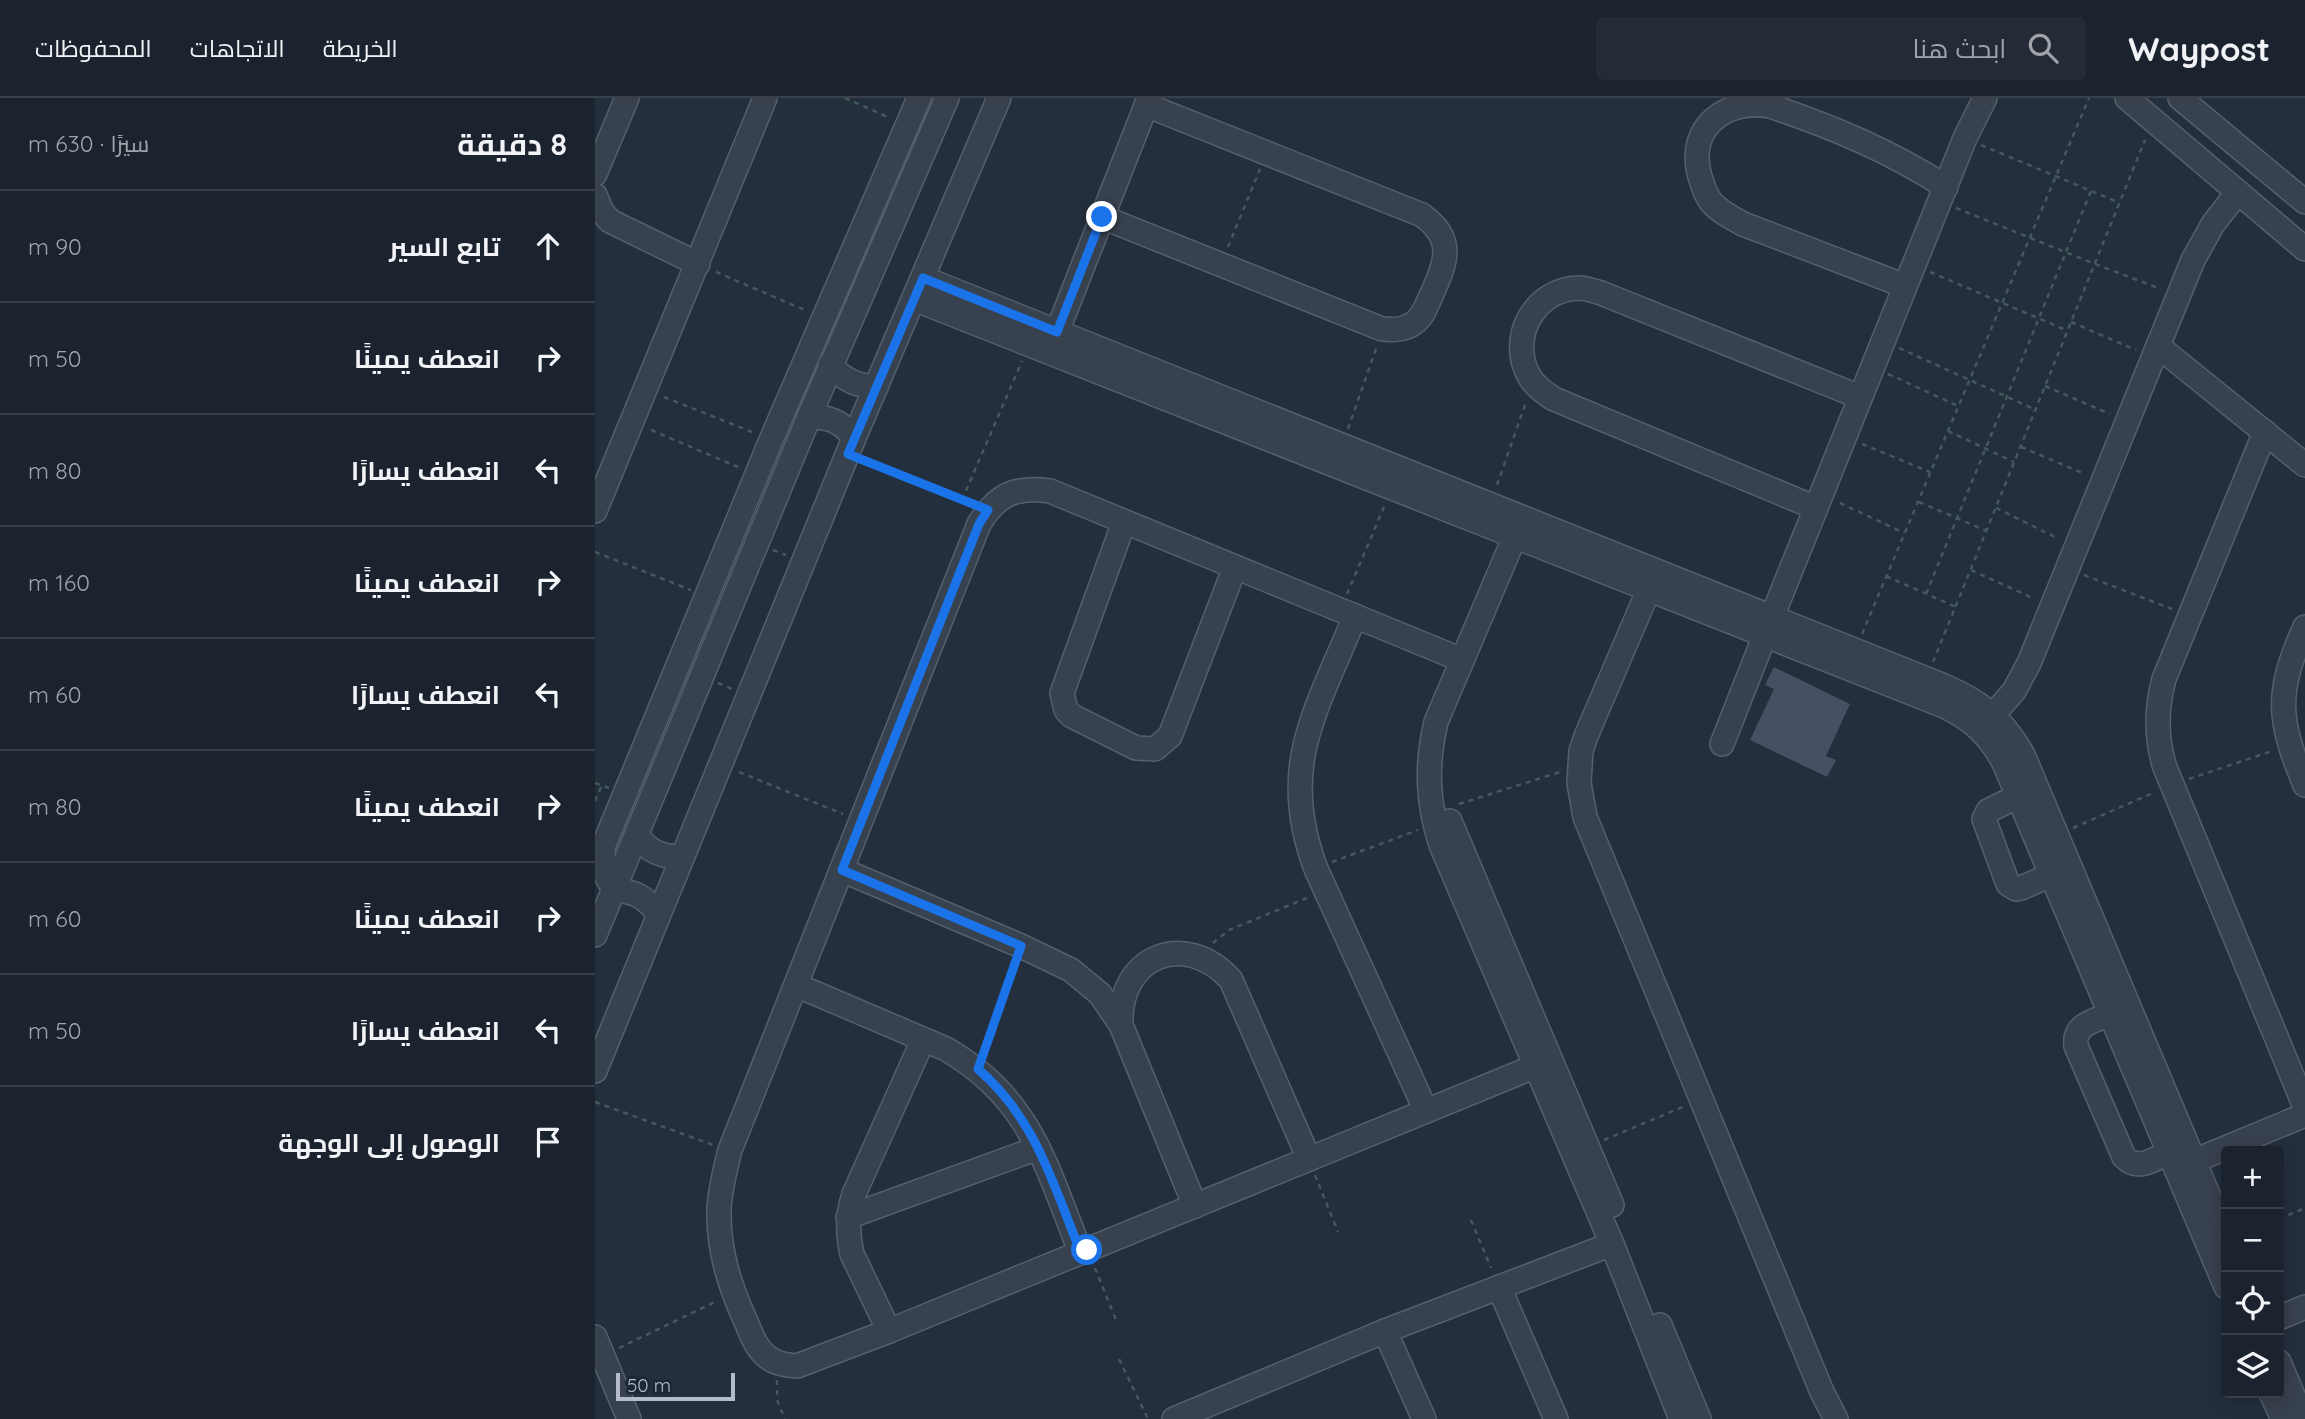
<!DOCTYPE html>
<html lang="ar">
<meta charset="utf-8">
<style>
:root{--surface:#1b232e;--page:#242b36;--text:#f1f3f6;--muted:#a0a4aa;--line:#39404a}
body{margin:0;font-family:Quicksand,Cairo,sans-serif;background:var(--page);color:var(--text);direction:rtl}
.controls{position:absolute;right:21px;bottom:21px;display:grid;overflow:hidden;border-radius:7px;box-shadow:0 4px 18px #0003}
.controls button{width:63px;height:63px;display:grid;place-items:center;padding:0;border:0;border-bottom:2px solid var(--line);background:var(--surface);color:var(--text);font:35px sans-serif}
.scale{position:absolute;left:21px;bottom:18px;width:119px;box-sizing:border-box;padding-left:7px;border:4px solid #b4bcc9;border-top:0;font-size:19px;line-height:24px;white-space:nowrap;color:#b4bcc9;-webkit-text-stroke:5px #1d2633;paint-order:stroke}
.stop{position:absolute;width:21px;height:21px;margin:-16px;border:5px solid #1a73e8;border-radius:50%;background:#fff}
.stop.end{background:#1a73e8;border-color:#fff;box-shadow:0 2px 7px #0008}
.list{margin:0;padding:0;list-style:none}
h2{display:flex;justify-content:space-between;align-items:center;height:91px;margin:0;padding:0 28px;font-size:30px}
h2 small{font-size:23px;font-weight:400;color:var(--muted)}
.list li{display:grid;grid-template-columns:46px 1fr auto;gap:21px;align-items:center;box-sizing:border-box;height:112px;padding:0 28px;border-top:2px solid var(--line)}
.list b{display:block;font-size:26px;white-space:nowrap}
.list em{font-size:23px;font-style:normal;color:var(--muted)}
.icon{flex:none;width:38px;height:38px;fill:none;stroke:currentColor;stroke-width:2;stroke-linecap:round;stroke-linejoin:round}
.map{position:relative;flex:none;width:1710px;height:1321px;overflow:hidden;direction:ltr}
header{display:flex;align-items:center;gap:42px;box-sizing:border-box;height:98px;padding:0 35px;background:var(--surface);border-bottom:2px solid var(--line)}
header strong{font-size:33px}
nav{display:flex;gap:38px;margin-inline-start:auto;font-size:24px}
.search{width:490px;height:63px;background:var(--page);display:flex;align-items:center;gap:18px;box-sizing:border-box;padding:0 24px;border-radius:7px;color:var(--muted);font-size:26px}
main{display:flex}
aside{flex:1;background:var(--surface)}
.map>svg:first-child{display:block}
.building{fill:#455162}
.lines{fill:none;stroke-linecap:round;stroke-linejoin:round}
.minor-casing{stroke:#565f6c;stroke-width:26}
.path{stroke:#44595c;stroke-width:2.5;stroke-dasharray:5 5;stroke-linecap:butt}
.minor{stroke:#38414e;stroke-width:23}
.route{stroke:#1a73e8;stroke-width:9}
</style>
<header>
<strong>Waypost</strong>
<div class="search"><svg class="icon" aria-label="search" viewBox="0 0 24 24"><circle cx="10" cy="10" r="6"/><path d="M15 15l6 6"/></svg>ابحث هنا</div>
<nav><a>الخريطة</a><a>الاتجاهات</a><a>المحفوظات</a></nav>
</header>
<main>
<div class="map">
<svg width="1710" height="1321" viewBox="0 0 1710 1321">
<rect width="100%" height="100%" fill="#242f3e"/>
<path class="building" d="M1179,569L1255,606L1231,658L1241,662L1232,679L1155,642L1179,591L1170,587Z"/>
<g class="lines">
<defs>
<g id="minor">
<path d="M1532,0L1710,151"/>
<path d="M1585,0L1710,104"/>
<path d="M0,76L32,0"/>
<path d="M0,97L7,114L15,123L103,166"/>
<path d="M507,119L787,231C799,232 809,232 819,225C828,219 831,208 836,198C850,166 862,142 827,117L551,7"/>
<path d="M328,180L1332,581C1376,598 1404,614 1428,657L1631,1139"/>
<path d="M1310,188L1148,126C1137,120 1125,114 1117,105C1110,97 1107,85 1104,75C1093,28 1132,0 1175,8C1238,29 1295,53 1351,89"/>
<path d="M319,201L1349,608C1377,621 1395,638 1409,665L1631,1189"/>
<path d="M462,234L554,0"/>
<path d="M1563,248L1710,367"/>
<path d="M235,267C249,282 262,288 281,289"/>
<path d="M214,319C234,318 247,324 259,340"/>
<path d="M1670,334L1569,581C1561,611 1561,637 1569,667L1710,1009"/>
<path d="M1221,410L959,301C949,295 940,288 934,278C913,240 939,191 984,190C991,190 999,193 1006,195L1265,299"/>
<path d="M0,413L170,0"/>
<path d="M529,424L467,595L471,612L477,618L541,650L560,651L575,638L640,469"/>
<path d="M920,438L841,624C831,667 832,704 846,747L1017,1146L1086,1321"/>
<path d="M1054,491L991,638L986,653L984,685L990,719L1227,1294L1241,1321"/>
<path d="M760,518C722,612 682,668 721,771L831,1013"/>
<path d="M1177,519L1370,40L1390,0"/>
<path d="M1710,529C1680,595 1683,622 1710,687"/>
<path d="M867,562L455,393C421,388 402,396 384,426L135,1052C130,1072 125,1091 124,1111C123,1153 135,1189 152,1226C156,1236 160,1247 168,1255C177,1265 189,1267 202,1268L294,1233L941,968"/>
<path d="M1398,617L1419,593L1434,565L1598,162L1618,126L1643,94"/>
<path d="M1127,646L1170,537"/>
<path d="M1423,698L1393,713L1389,721L1413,786L1421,791L1426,790L1456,777"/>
<path d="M855,723L1017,1107"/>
<path d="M42,737C53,753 67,760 86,758"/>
<path d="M247,772L426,848L476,872L505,896L526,927L600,1108"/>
<path d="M63,816C51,799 39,793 19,792L8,772V749L176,342L324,0"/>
<path d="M0,837L214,319L352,0"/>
<path d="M201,887L351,951C437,1001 451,1069 486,1155"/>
<path d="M1516,916C1499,923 1478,926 1481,948L1529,1059C1543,1074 1559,1061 1574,1054"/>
<path d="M526,927C523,858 590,831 636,882L714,1061"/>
<path d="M0,973L259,340L404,0"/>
<path d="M1599,1063L1710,1017"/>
<path d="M253,1119L443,1050"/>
<path d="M904,1189L961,1321"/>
<path d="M1684,1220L1710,1209"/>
<path d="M1065,1227L1104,1321"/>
<path d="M294,1233L257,1156C252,1135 252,1117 259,1096L328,942"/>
<path d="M790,1233L829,1321"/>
<path d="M0,1239L34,1321"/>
<path d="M1684,1264L1708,1321"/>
<path d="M1676,1295L1688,1321"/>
<path d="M579,1321L790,1233L1017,1146"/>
</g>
</defs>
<use href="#minor" class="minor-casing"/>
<g class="path">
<path d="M250,0L295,20"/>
<path d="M1386,47L1525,105"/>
<path d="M1361,110L1500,166L1566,191"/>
<path d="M633,149L665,71"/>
<path d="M121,174L212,213"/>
<path d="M1335,174L1473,233"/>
<path d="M1476,224L1541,252"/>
<path d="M1304,250L1441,312"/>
<path d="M1293,276L1363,308"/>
<path d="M1450,288L1515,316"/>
<path d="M69,299L157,334"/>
<path d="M753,331L782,248"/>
<path d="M56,332L143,369"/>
<path d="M1353,333L1419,364"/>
<path d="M1267,346L1335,374"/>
<path d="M1426,349L1490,376"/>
<path d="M269,362L377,405"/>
<path d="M902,387L931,304"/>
<path d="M367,402L427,263"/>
<path d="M1324,404L1392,433"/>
<path d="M1245,405L1309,435"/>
<path d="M1401,410L1464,441"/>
<path d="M178,452L191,457"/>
<path d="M0,454L96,492"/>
<path d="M1376,472L1440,501"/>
<path d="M1489,477L1577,511"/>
<path d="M1291,478L1361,509"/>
<path d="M752,496L789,409"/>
<path d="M1331,496L1496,93"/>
<path d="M1267,536L1494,0"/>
<path d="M1338,564L1550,42"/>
<path d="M123,585L137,591"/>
<path d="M144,674L248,716"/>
<path d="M1594,681L1677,653"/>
<path d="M0,685L14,690"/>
<path d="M0,703L7,687"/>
<path d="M864,706L965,674"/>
<path d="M1478,730L1558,695"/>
<path d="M737,764L823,732"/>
<path d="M618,845L634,832L712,800"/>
<path d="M389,955L420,865"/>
<path d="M0,1004L118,1047"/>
<path d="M1009,1042L1090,1008"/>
<path d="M720,1077L743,1134"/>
<path d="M1684,1121L1710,1110"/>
<path d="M876,1122L896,1170"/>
<path d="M500,1170L521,1222"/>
<path d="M24,1250L122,1203"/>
<path d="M524,1261L553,1321"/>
<path d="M182,1282V1302L190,1321"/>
</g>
<use href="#minor" class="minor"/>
</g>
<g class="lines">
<path class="route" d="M492,1152L486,1155C458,1086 441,1021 383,971L426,848L247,772L384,426L393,412L253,356L328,180L462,234L507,119"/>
</g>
</svg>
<div class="controls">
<button>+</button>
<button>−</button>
<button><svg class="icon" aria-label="locate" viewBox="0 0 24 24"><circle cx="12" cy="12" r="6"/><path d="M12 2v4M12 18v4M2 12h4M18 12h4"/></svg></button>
<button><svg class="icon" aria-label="layers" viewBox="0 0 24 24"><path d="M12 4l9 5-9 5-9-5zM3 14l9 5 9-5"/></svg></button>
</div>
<div class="scale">50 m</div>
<div class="stop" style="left:492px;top:1152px"></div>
<div class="stop end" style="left:507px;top:119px"></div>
</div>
<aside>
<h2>8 دقيقة<small>سيرًا · 630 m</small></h2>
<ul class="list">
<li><svg class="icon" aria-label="ahead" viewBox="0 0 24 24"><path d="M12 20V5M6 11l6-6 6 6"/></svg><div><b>تابع السير</b></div><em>90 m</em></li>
<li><svg class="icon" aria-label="right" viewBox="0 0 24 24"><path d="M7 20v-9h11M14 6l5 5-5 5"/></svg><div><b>انعطف يمينًا</b></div><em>50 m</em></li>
<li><svg class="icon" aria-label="left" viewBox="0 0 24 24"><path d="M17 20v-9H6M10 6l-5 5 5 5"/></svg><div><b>انعطف يسارًا</b></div><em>80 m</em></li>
<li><svg class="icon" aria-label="right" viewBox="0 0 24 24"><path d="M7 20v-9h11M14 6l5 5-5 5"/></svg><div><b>انعطف يمينًا</b></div><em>160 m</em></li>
<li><svg class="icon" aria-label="left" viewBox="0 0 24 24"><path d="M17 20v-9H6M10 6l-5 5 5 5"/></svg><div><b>انعطف يسارًا</b></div><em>60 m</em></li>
<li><svg class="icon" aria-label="right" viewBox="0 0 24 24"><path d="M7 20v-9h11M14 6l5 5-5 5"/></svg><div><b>انعطف يمينًا</b></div><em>80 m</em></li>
<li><svg class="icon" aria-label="right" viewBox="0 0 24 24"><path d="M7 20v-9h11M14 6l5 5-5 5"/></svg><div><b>انعطف يمينًا</b></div><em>60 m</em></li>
<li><svg class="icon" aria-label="left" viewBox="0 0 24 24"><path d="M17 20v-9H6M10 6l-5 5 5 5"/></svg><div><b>انعطف يسارًا</b></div><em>50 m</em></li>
<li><svg class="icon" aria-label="arrive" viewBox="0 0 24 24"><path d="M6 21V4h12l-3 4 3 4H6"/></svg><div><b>الوصول إلى الوجهة</b></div></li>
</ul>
</aside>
</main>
